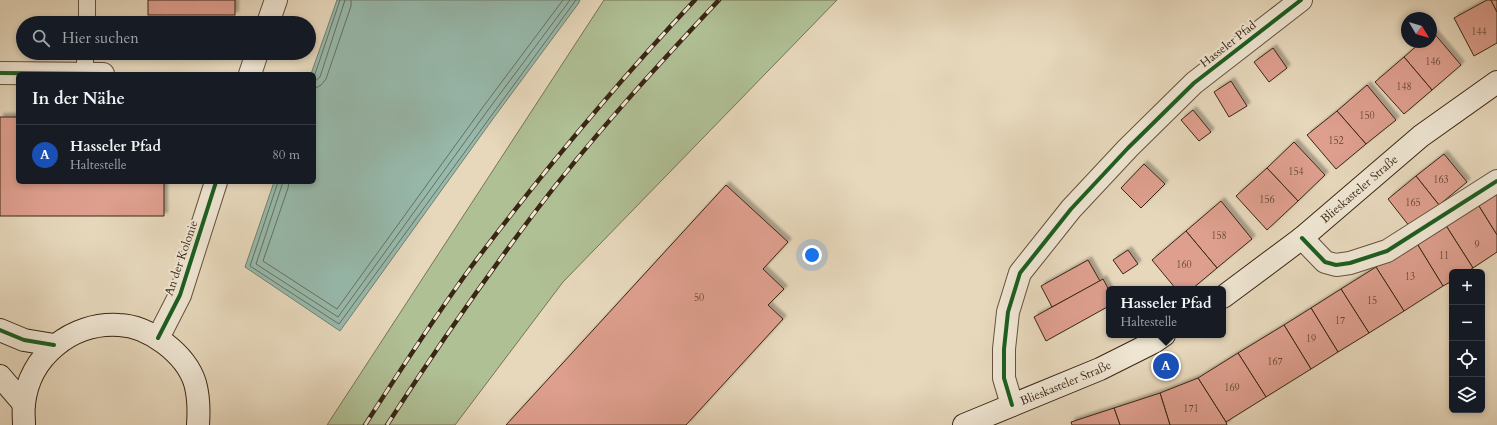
<!DOCTYPE html>
<html lang="de">
<meta charset="utf-8">
<style>
:root{--surface:#171b24;--page:#242831;--text:#f1f3f6;--muted:#9ea1a6;--line:#363941;--accent:#b45309}
body{margin:0;font-family:Cardo,serif;background:var(--page);color:var(--text)}
.controls{position:absolute;right:12px;bottom:12px;display:grid;overflow:hidden;border-radius:6px;box-shadow:0 2px 6px #0003}
.controls button{width:36px;height:36px;display:grid;place-items:center;padding:0;border:0;border-bottom:1px solid var(--line);background:var(--surface);color:var(--text);font:20px sans-serif}
.compass{position:absolute;left:1401px;top:12px;width:36px;height:36px;border-radius:50%;background:var(--surface);box-shadow:0 2px 6px #0003;rotate:128deg}
.you{position:absolute;left:812px;top:255px;width:14px;height:14px;margin:-10px;border:3px solid #fff;border-radius:50%;background:#1a73e8;box-shadow:0 0 0 6px #1a73e833}
.badge{display:grid;place-items:center;width:26px;height:26px;border-radius:50%;background:var(--accent);color:#fff;font-size:13px;font-weight:700}
.pin{position:absolute;translate:-50% -50%;border:2px solid #fff;box-shadow:0 1px 4px #0006}
.popup{position:absolute;left:1106px;top:286px;width:120px;height:52px;box-sizing:border-box;display:grid;place-content:center;border-radius:6px;background:var(--surface);filter:drop-shadow(0 1px 3px #0005);font-size:13px;white-space:nowrap;color:var(--muted)}
.popup b{font-size:15px;color:var(--text)}
.popup::after{content:'';position:absolute;left:50%;top:100%;margin-left:-8px;border:8px solid transparent;border-top-color:var(--surface)}
.list{margin:0;padding:0;list-style:none}
h2{display:flex;justify-content:space-between;align-items:center;height:52px;margin:0;padding:0 16px;font-size:17px}
h2 small{font-size:13px;font-weight:400;color:var(--muted)}
.list li{display:grid;grid-template-columns:26px 1fr auto;gap:12px;align-items:center;box-sizing:border-box;height:60px;padding:0 16px;border-top:1px solid var(--line)}
.list b{display:block;font-size:15px;white-space:nowrap}
.list p{margin:0;font-size:13px;white-space:nowrap;color:var(--muted)}
.list em{font-size:13px;font-style:normal;color:var(--muted)}
.icon{flex:none;width:22px;height:22px;fill:none;stroke:currentColor;stroke-width:2;stroke-linecap:round;stroke-linejoin:round}
.map{position:relative;flex:none;width:1497px;height:425px;overflow:hidden}
.search{position:absolute;background:var(--surface);box-shadow:0 2px 6px #0003;left:16px;top:16px;width:300px;height:44px;display:flex;align-items:center;gap:10px;box-sizing:border-box;padding:0 14px;border-radius:22px;color:var(--muted);font-size:15px}
.panel{position:absolute;background:var(--surface);box-shadow:0 2px 6px #0003;left:16px;top:72px;width:300px;height:112px;border-radius:6px}
.map>svg:first-child{display:block}
.green{fill:#b0c095;stroke:#757354}
.water{fill:#97baad;stroke:#727f70}
.lines{fill:none;stroke-linecap:round;stroke-linejoin:round}
.shore{stroke:#687060;stroke-width:1}
.building{fill:#de9f8e;stroke:#3a2614;filter:url(#shadow)}
.lane-casing{stroke:#65523e;stroke-width:18}
.street-casing{stroke:#65523e;stroke-width:24}
.secondary-casing{stroke:#3a2614;stroke-width:24}
.lane{stroke:#efe6d3;stroke-width:16}
.street{stroke:#efe6d3;stroke-width:22}
.secondary{stroke:#efe6d3;stroke-width:22}
.rail-casing{stroke:#3a2614;stroke-width:4.5}
.rail{stroke:#efe6d3;stroke-width:3;stroke-dasharray:9;stroke-linecap:butt}
.cycleway-casing{stroke:#efe6d3;stroke-width:6}
.cycleway{stroke:#1b5e20;stroke-width:4}
.labels{text-anchor:middle;stroke-width:4;stroke-linejoin:round;paint-order:stroke}
.number-label{font-size:10px;fill:#634432}
.street-label{font-size:12px;fill:#3a2614;stroke:#efe6d3}
</style>
<div class="map">
<svg width="1497" height="425" viewBox="0 0 1497 425">
<defs>
<filter id="shadow"><feDropShadow dx="3.5" dy="-3.5" stdDeviation="1" flood-color="#0004"/></filter>
</defs>
<rect width="100%" height="100%" fill="#e7d8bc"/>
<filter id="stains"><feTurbulence type="fractalNoise" baseFrequency=".005" numOctaves="4"/><feColorMatrix values="0 0 0 0 .2 0 0 0 0 .09 0 0 0 0 .02 0 0 0 .5 -.17"/></filter>
<radialGradient id="worn" r=".72"><stop offset=".6" stop-color="#630" stop-opacity="0"/><stop offset="1" stop-color="#630" stop-opacity=".3"/></radialGradient>
<path class="green" d="M604,0H837L563,282L455,425H327Z"/>
<path class="water" d="M337,0H580L578,4L495,116L340,331L245,267L274,182H314V74H311Z"/>
<g class="lines">
<g class="shore">
<path d="M314,77L340,0"/>
<path d="M314,82L320,77L345,0"/>
<path d="M314,89L321,85L326,79L351,6V0"/>
<path d="M278,182L250,266L339,324L576,0"/>
<path d="M283,182L256,264L338,317L488,110L570,0"/>
<path d="M289,182L288,188L263,261L337,309L483,107L563,0"/>
</g>
</g>
<g class="building">
<rect x="148" y="0" width="87" height="15"/>
<path d="M1487,0H1491L1497,12V43L1474,56L1454,18Z"/>
<path d="M1491,0H1497V12Z"/>
<path d="M1433,32L1461,65L1432,90L1404,57L1421,42H1431V34Z"/>
<path d="M1273,48L1287,68L1269,82L1254,62Z"/>
<path d="M1404,57L1432,90L1404,114L1375,82Z"/>
<path d="M1231,81L1247,106L1229,117L1214,92Z"/>
<path d="M1367,85L1396,120L1366,144L1337,111Z"/>
<path d="M1193,110L1211,132L1199,141L1181,120Z"/>
<path d="M1337,111L1366,144L1336,169L1307,135Z"/>
<path d="M0,117H18V182H164V216H0Z"/>
<path d="M1294,142L1325,175L1298,201L1267,168Z"/>
<path d="M1444,154L1467,182L1439,205L1416,176Z"/>
<path d="M1144,164L1165,184L1141,208L1121,188Z"/>
<path d="M1267,168L1298,201L1267,230L1236,196Z"/>
<path d="M1416,176L1439,205L1410,227L1388,199Z"/>
<path d="M726,185L788,242L763,269L784,289L768,305L783,319L686,425H506Z"/>
<path d="M1497,191V235L1477,203Z"/>
<path d="M1221,201L1252,239L1217,268L1186,231Z"/>
<path d="M1477,203L1497,235V252L1473,268L1445,224Z"/>
<path d="M1445,224L1473,268L1466,272H1452V281L1443,286L1416,242Z"/>
<path d="M1186,231L1217,268L1192,289H1176L1152,260Z"/>
<path d="M1416,242L1443,286L1404,311L1376,267Z"/>
<path d="M1128,250L1138,264L1123,274L1113,260Z"/>
<path d="M1088,260L1100,281L1052,307L1041,286Z"/>
<path d="M1376,267L1404,311L1369,333L1341,289Z"/>
<path d="M1103,279L1109,290V306L1046,341L1034,317Z"/>
<path d="M1341,289L1369,333L1338,352L1311,308Z"/>
<path d="M1311,308L1338,352L1311,369L1284,325Z"/>
<path d="M1284,325L1311,369L1266,397L1238,353Z"/>
<path d="M1238,353L1266,397L1226,422L1198,378Z"/>
<path d="M1198,378L1226,422L1227,425H1170L1160,393Z"/>
<path d="M1160,393L1170,425H1120L1114,408Z"/>
<path d="M1114,408L1120,425H1072L1071,422Z"/>
</g>
<g class="lines">
<defs>
<g id="lane">
<path d="M87,23V0"/>
<path d="M85,73V53"/>
</g>
<g id="street">
<path d="M268,23L276,0"/>
<path d="M0,73L103,74"/>
<path d="M250,74L257,53"/>
<path d="M1302,238L1325,262L1336,265L1350,263L1387,251L1497,181"/>
<path d="M158,338L180,295L216,182"/>
<path d="M1012,405L1004,378V349L1008,312L1020,273L1071,209L1128,148L1194,83L1301,0"/>
</g>
<g id="secondary">
<path id="s1" d="M1223,297L1302,238L1421,136L1497,82"/>
<path d="M0,330L24,340L54,345"/>
<path d="M0,376L24,404"/>
<path d="M24,425C24,418 23,411 24,404C29,356 72,322 119,325C149,326 186,354 195,383C199,397 199,411 198,425"/>
<path id="s2" d="M964,425L1100,369L1154,342L1164,335"/>
</g>
</defs>
<use href="#lane" class="lane-casing"/>
<use href="#street" class="street-casing"/>
<use href="#secondary" class="secondary-casing"/>
<use href="#lane" class="lane"/>
<use href="#street" class="street"/>
<use href="#secondary" class="secondary"/>
<defs>
<g id="rail">
<path d="M365,425C399,372 434,318 471,267C541,174 615,85 695,0"/>
<path d="M387,425C434,352 483,281 535,212C592,137 655,68 719,0"/>
</g>
</defs>
<use href="#rail" class="rail-casing"/>
<use href="#rail" class="rail"/>
<defs>
<g id="cycleway">
<path d="M0,73L103,74"/>
<path d="M1302,238L1325,262L1336,265L1350,263L1387,251L1497,181"/>
<path d="M0,330L24,340L54,345"/>
<path d="M158,338L180,295L216,182"/>
<path d="M1012,405L1004,378V349L1008,312L1020,273L1071,209L1128,148L1194,83L1301,0"/>
</g>
</defs>
<use href="#cycleway" class="cycleway-casing"/>
<use href="#cycleway" class="cycleway"/>
</g>
<g class="labels">
<g class="number-label">
<text x="1479" y="35">144</text>
<text x="1433" y="65">146</text>
<text x="1404" y="90">148</text>
<text x="1367" y="119">150</text>
<text x="1336" y="144">152</text>
<text x="1296" y="175">154</text>
<text x="1441" y="183">163</text>
<text x="1267" y="203">156</text>
<text x="1413" y="206">165</text>
<text x="1219" y="239">158</text>
<text x="1477" y="248">9</text>
<text x="1444" y="259">11</text>
<text x="1184" y="268">160</text>
<text x="1410" y="280">13</text>
<text x="699" y="301">50</text>
<text x="1372" y="304">15</text>
<text x="1340" y="324">17</text>
<text x="1311" y="342">19</text>
<text x="1275" y="365">167</text>
<text x="1232" y="391">169</text>
<text x="1191" y="412">171</text>
</g>
<g class="street-label">
<text transform="translate(1228 44) rotate(-38)" y="4">Hasseler Pfad</text>
<text dy="4" stroke="none"><textPath href="#s1" startOffset="174">Blieskasteler Straße</textPath></text>
<text transform="translate(181 258) rotate(-71)" y="4">An der Kolonie</text>
<text dy="4" stroke="none"><textPath href="#s2" startOffset="110">Blieskasteler Straße</textPath></text>
</g>
</g>
<rect width="100%" height="100%" filter="url(#stains)"/>
<rect width="100%" height="100%" fill="url(#worn)"/>
</svg>
<div class="controls">
<button>+</button>
<button>−</button>
<button><svg class="icon" aria-label="locate" viewBox="0 0 24 24"><circle cx="12" cy="12" r="6"/><path d="M12 2v4M12 18v4M2 12h4M18 12h4"/></svg></button>
<button><svg class="icon" aria-label="layers" viewBox="0 0 24 24"><path d="M12 4l9 5-9 5-9-5zM3 14l9 5 9-5"/></svg></button>
</div>
<svg class="compass" viewBox="-18 -18 36 36"><path d="M0-13l5 13h-10z" fill="#e53935"/><path d="M0 13l5-13h-10z" fill="#9ea1a6"/></svg>
<div class="you"></div>
<div class="pin badge" style="left:1166px;top:366px;background:#1a4fb4">A</div>
<div class="popup"><b>Hasseler Pfad</b>Haltestelle</div>
<div class="search"><svg class="icon" aria-label="search" viewBox="0 0 24 24"><circle cx="10" cy="10" r="6"/><path d="M15 15l6 6"/></svg>Hier suchen</div>
<section class="panel">
<h2>In der Nähe<small></small></h2>
<ul class="list">
<li><span class="badge" style="background:#1a4fb4">A</span><div><b>Hasseler Pfad</b><p>Haltestelle</p></div><em>80 m</em></li>
</ul>
</section>
</div>
